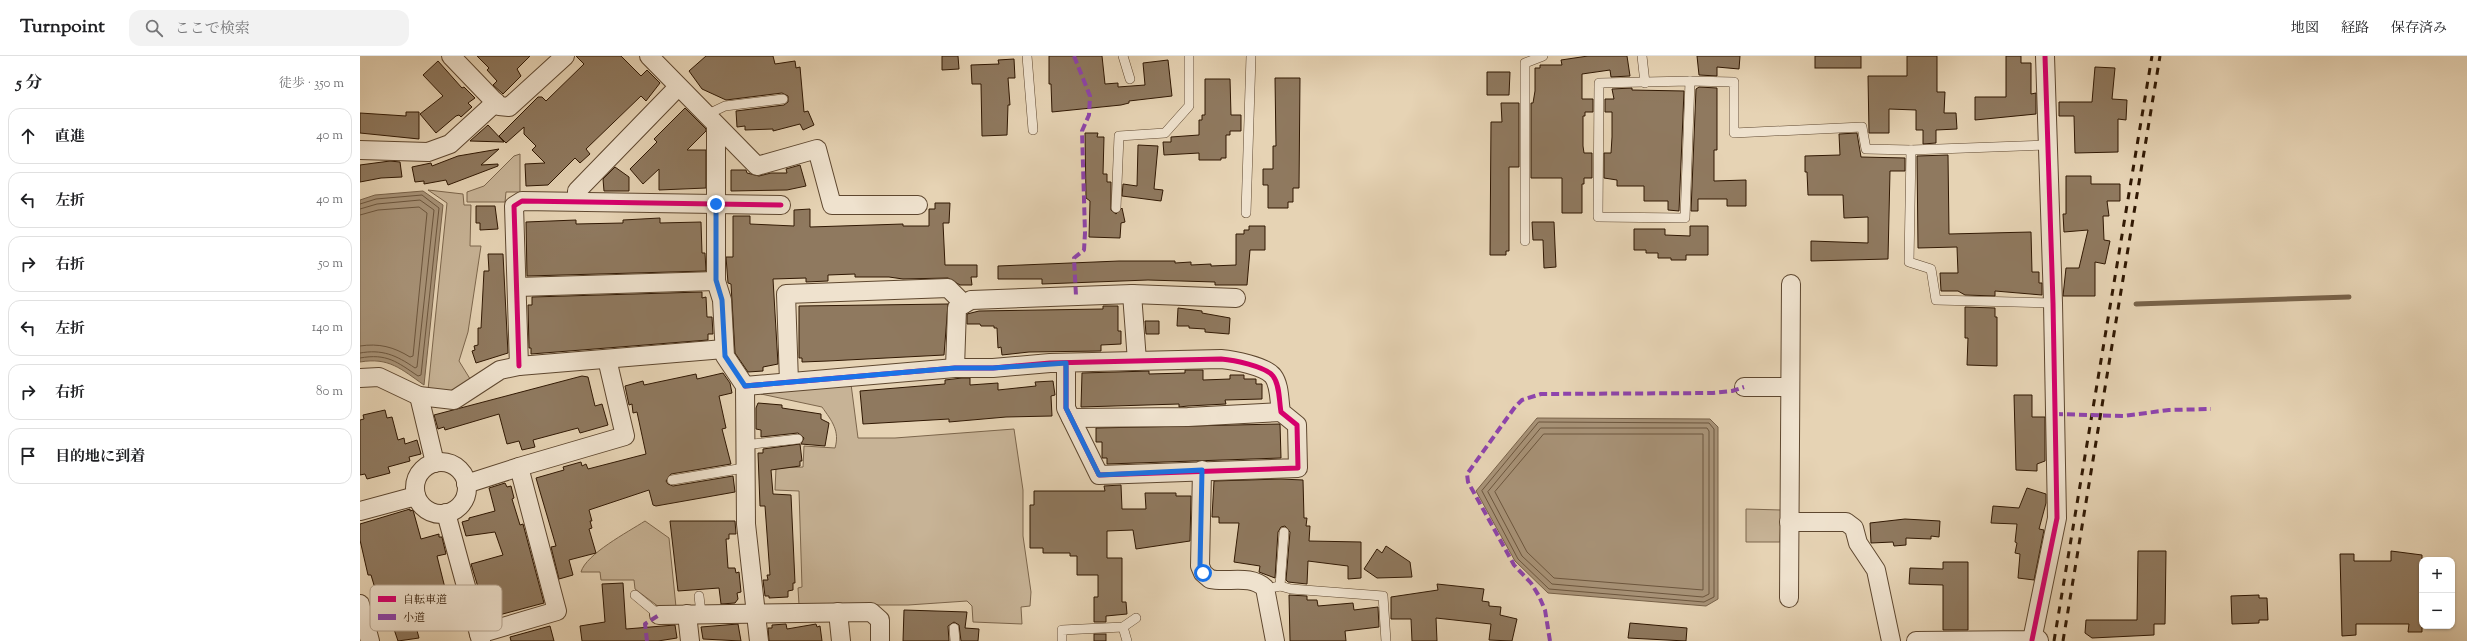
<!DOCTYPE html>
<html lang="ja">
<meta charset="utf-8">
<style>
:root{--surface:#fff;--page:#f2f2f2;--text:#202124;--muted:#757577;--line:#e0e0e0}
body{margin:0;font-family:"Sorts Mill Goudy","Noto Serif JP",serif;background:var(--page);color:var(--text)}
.controls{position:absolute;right:12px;bottom:12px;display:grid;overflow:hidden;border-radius:8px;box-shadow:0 1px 3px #0004}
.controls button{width:36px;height:36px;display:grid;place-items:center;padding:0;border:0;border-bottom:1px solid var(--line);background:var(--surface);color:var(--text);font:20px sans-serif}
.stop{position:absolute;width:12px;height:12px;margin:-9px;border:3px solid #1a73e8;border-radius:50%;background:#fff}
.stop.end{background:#1a73e8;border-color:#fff;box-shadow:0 1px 4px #0008}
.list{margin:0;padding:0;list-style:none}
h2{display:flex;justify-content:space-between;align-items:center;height:52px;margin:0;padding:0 16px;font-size:17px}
h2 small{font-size:13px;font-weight:400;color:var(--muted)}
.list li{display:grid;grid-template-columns:26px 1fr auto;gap:12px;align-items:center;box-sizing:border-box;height:56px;margin:0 8px 8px;padding:0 8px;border:1px solid var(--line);border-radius:12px}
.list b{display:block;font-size:15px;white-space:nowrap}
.list em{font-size:13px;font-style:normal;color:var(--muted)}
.icon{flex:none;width:22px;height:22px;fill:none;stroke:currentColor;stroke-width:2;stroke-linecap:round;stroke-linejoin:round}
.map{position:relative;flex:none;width:2107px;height:585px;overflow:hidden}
header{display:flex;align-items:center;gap:24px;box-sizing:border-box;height:56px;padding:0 20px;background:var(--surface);border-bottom:1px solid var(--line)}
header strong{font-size:19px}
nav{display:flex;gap:22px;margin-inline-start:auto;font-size:14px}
.search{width:280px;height:36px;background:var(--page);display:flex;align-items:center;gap:10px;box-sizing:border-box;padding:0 14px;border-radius:12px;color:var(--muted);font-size:15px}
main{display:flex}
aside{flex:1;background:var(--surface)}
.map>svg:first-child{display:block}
.green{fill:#c7b396;stroke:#7c664c}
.water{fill:#a89378;stroke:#786249}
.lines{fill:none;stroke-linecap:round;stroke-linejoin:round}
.shore{stroke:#6c563e;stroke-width:1}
.stream{stroke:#786249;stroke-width:5}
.building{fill:#8f795f;stroke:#301803}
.service-casing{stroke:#5e472f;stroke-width:10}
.minor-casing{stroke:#5e472f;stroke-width:20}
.tertiary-casing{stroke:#5e472f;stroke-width:24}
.service{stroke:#efe2ce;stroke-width:9}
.minor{stroke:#efe2ce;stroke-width:18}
.tertiary{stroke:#efe2ce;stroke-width:22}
.rail{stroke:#301803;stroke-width:3;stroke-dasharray:7 7;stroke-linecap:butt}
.quiet{stroke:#8e44ad;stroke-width:4;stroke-dasharray:8 4;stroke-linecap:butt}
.cycleway-casing{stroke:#efe2ce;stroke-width:8}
.cycleway{stroke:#d6006c;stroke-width:5}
.route{stroke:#1a73e8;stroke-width:5}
.key{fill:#efe2ce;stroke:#b6a591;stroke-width:1}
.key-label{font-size:11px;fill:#301803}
</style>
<header>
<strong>Turnpoint</strong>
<div class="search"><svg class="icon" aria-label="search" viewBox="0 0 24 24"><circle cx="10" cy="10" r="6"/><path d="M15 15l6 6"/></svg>ここで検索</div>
<nav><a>地図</a><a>経路</a><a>保存済み</a></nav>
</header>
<main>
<aside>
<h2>5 分<small>徒歩 · 350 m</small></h2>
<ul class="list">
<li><svg class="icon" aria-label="ahead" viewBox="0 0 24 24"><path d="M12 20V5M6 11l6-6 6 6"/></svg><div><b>直進</b></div><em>40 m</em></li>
<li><svg class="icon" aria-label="left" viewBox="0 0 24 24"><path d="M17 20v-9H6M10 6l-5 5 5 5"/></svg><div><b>左折</b></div><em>40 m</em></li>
<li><svg class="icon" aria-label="right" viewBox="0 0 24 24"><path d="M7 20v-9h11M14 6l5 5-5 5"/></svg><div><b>右折</b></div><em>50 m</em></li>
<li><svg class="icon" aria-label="left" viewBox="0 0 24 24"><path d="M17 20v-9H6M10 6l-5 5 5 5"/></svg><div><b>左折</b></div><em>140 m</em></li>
<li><svg class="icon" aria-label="right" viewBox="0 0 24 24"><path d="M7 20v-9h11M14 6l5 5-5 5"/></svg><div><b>右折</b></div><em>80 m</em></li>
<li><svg class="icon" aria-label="arrive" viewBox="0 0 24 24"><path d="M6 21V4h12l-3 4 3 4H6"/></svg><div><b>目的地に到着</b></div></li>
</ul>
</aside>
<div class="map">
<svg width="2107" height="585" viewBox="0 0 2107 585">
<rect width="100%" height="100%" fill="#e6d3b4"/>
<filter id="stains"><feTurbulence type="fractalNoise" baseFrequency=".005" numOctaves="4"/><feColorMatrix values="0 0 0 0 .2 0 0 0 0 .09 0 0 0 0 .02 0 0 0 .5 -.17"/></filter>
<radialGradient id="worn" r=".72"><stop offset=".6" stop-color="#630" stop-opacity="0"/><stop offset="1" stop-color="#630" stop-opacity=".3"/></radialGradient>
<g class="green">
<path d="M160,98V136H146L145,146H107V136L124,130L154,100Z"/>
<path d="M68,134L103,138L104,149H111L110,190H121L108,276L99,305L112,326L91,337L68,334L87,147Z"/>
<path d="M491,328L498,382H535L654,373L663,434V480L671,536L670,550L661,551L662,568L613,566L612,550L607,545L548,549H439L438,532L442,531L439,435L415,434L416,412L443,411L444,390L475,392C480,375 472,365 462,351L401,338Z"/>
<path d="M1386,453L1421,454L1420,486H1386Z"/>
<path d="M285,465L309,482L316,551H299L275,533L274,524H241L240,516H221C226,498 268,476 285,465Z"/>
</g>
<g class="water">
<path d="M63,135L83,149L64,329C41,313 29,301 0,306V144L15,139Z"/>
<path d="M1177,362L1350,363L1358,371V543L1346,550L1188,537L1155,505L1116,435Z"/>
</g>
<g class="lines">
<g class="shore">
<path d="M0,148L16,143L62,139L79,152L61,319L58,320C37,306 27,297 0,302"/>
<path d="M0,153L17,148L60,144L74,154L57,311L55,312C36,299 22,293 0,297"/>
<path d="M0,159L18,154L59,151L67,157L53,300L50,301C34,291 19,287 0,290"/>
<path d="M1179,366L1349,367L1354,373V541L1344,546L1189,533L1158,503L1122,435Z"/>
<path d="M1181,372H1347L1349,375V538L1343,541L1192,528L1162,500L1128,436Z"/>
<path d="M1184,378H1343V534L1194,522L1167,496L1135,436Z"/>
</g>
<path class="stream" d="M1776,248L1989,241"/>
</g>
<g class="building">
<path d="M117,0H170L157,13L161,20L143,38L133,29L137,25L127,14L129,12Z"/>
<path d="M216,0H261L281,20L287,14L300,27L286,45L281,40L226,93L230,98L220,107L215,102L188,129L166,130L165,108L185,107L172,94L176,90L164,78V71L146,87L139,80L178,41H182L186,45L224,8Z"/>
<path d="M346,0H413L415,8L435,5L436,12L440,11L444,56L448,55L454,69L443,74L440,68L413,75V73L385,74V70L377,71L376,55L424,49L428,46V40L422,37L366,44L342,33L329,15Z"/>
<path d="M582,0H598L599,13L582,14Z"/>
<path d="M689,0H742L745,28L758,27V31L785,29L783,7L808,4L812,40L769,45V47L761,49L692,56L691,28H689Z"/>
<path d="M1228,0H1267L1270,20L1251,21L1250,14L1222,18V43H1233V56H1225V60H1223V90L1224,97H1232V122H1224V128H1222V157H1202V122H1171V47H1173L1175,35V12H1180V9H1202L1201,4Z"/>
<path d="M1337,0H1380L1379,13L1357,11V20L1339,19Z"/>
<rect x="1455" y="0" width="46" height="12"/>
<path d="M1547,0H1577V36H1585L1584,57H1596L1597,73L1576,74V87L1563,88V74H1556V54L1529,53V77H1509L1508,20H1547Z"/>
<path d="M1646,0H1661V7H1671V38L1676,37V58L1615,64V41H1646Z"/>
<path d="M654,3L655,22H648L650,49H648L647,79L622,80L621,28H612L611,9L639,8L638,4Z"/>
<path d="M78,5L102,32L104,31L115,42L108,47L112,51L101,61L99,59L96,60L76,77L60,58L83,40L63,19Z"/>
<path d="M1735,11L1755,12L1752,43L1767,44L1766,64L1758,63V96L1715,97L1714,60H1699V46H1732Z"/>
<path d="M1127,16H1150L1149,39H1127Z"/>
<path d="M915,22H940L939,132H933V146H928V152H908V129H903V113H913V90H916Z"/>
<path d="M845,23H870L871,59H881V75H870V79H866V102H861V104H839V97L804,99L803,86H811V81L839,79V64H842V59H845Z"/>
<path d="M1339,31L1357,32V94H1354V125L1386,124V150H1367V143H1338V155H1331L1336,33Z"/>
<path d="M1272,32V34L1324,35L1319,155L1308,154V145H1284V130H1257V124L1244,122V97H1251L1252,81V56H1245V43H1254L1252,33Z"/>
<path d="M1141,47H1159V111H1149V195H1146V199H1130L1131,66H1142Z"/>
<path d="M325,52L346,73V75L327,94H346V132L299,134V113L283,128L270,113L297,86L294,83Z"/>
<path d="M46,56H59V83L0,77V57L46,60Z"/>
<path d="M128,69L144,86L110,85Z"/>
<path d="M725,77H738L737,81H744L743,118H747V126H751V154L756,158L762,152L765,166L761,167L760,182L729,181L730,145L726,142Z"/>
<path d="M1497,77L1501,101L1545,102V115H1530L1528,203L1451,205V185L1508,187V161L1484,162L1483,139H1448L1447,116H1445V100L1480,99L1479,78Z"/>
<path d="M778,89L798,90L794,133L803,134L801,145L762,140L763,128L777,130Z"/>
<path d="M139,93L121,109L138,108V110L88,129L86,124L64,128V125L55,126L52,111L71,107L72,110L98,100Z"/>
<path d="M1588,99L1589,178L1671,176L1672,216H1679V227H1682V239L1635,235V240L1605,239L1598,235H1581L1580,217H1598L1597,191L1558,192L1557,100Z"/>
<path d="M30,105L40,106L42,121L21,122L0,126V109Z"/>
<path d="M440,109L446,130L427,134L371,135V114H386L387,117L399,120L411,117H427L426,113Z"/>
<path d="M255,111L269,121V135H244L243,123Z"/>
<path d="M1706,120H1731V128H1760V145H1747L1749,160H1743L1744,184L1750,185L1745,208L1735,206V240H1703L1706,212H1719L1728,174L1704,176L1703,158H1706Z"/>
<path d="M575,147H590L589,167H583L585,209H617V221H611L612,229H600L588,222L543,223L529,221H495V218L468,219V225L446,226V222L413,223L418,308L403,311V315L388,316L375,297L371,228L368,227L366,201H373V160H390V168L434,170V154L450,153V171L543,168V170H569V153H575Z"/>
<path d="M116,150H135L138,173L120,174V167H116Z"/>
<path d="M300,162V167L341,166L342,197H345L346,215L167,220L166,166L216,164V168L263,167V164Z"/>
<path d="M1172,166H1194L1196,211L1184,212L1183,184H1173Z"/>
<path d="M889,170H905V194H890L887,229H855V226L788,224L682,228V223H638V210L759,205H815V207L831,206V209L851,208V210L876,209V178H884V174H889Z"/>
<path d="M1330,170H1348V199H1326V204H1311V202H1298V197H1286V194H1274V173H1305V179L1330,180Z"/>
<path d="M128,198H143L148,297L116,307L112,295L115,294L114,290L118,289V272H121L124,215H129Z"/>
<path d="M342,236V242L346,241L347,261H352L353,278H348V284L171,298V292H169L168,249H172V241Z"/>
<path d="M588,248L584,299L468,305L442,306V302H439V250Z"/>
<path d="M743,250H758V275H761V288L741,289V295L669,296L642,299L641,291L638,292L637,272H634V270H621L620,268H607V258L619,255L743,253Z"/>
<path d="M1605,251L1635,252V261H1637V310L1607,309L1608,282H1605Z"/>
<path d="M818,252L842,255V257L870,262L869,278L845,276V273L829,272V270H817Z"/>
<path d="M785,265H799V278H786Z"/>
<path d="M825,314H843V324L870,323V319H884V323H896V328H902V343L865,344L866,348L828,350L819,351V348L721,351L722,317L789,315V318L825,317Z"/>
<path d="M363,317L370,327L372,337L359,340L366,372L362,373L371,408L311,418L306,425L308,428L313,430L373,420L375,436L296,450L293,449L289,434L229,454L232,465H230L232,472L229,473L236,497L209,504L213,519L199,523L191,491L196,490L176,422L204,414L203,411L221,406L222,410L226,408L228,413L286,398L277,356L273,357L272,348L269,349L265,330L283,325L284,329L336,318L337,323Z"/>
<path d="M222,320L228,321L235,350L242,348L248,369L220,377L218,372L173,384L175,391L162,394L159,385L147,388L139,358L85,374L84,371L78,373L74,359Z"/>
<path d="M602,322H610V329L638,327V334L676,330L675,326L693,325L695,339L691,340L692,360L646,361L589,366V363L503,368L500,335L585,328V324Z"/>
<path d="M1654,339H1672V361H1685V405L1677,408V415L1656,414Z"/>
<path d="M398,347L422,349V352L461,358V363L469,367L465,390L441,388L444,382L438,377L401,381V374L396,373V352Z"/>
<path d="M25,354L27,362L32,361L38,384L44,382L45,388L57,384L61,398L49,401L50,405L28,411L30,417L7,423L5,418L0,419V364L4,363L3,359Z"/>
<path d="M920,368L921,402L747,408V402H742V386H736V372Z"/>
<path d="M440,388L442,405H440V410L411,414L413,438L431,439L435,527H433V534L428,535V541L409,542V540H405L403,524H408L407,519H410L405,450H400L398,397H403V393Z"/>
<path d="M921,423L943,424L944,462H947L946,470H950L949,485L1001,486V522L988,523V510L948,505L947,528L928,526L926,524L930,476L925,470L921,471L918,476L915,522L899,516L900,510L874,506L879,467H859V461H852L854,425Z"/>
<path d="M145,427L147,431L151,430L154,442L152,443L160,469L163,468L184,547L139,559L140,561L128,564L111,508L143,499L135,476L106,480L102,466L109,464V462L135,455L129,432Z"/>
<path d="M761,429L762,453H786L785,437H816V440H831L830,485L776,493L773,474L747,475V502H762V546H766L767,558L746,560V566H734V541H738V519H717V500H710V497H683V492H670V449H674V435H745L744,430Z"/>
<path d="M1667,432L1686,438V447L1679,473L1684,474L1674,524L1658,522L1660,498L1655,497L1657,487L1655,486L1657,468L1631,467L1633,450L1659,452Z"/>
<path d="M50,453V455L53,454L61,483L79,478V481H82L86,498L77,500L87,540L97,537L102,554L55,567L59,582L38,585L22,538L17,539L11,519H8L0,484V468Z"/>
<path d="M1545,463L1580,465L1579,481L1571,480V483L1546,482V489L1534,490L1533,486L1511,487L1510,467Z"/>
<path d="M310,465H375L376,478H369V483H366L368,512H375L376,517L379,516L381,536L377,537L378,543L375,547L361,548L359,532L318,535Z"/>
<path d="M1026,490L1050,506L1052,521L1017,522L1004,513L1017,493L1022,497Z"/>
<path d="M1778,495H1806L1805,568H1794V579L1732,582L1725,577L1726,564H1777Z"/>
<path d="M2031,495L2062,499V576H2048L2049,568H1996V579L1982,580L1980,498H1994V505H2031Z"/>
<path d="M1583,506H1608V574H1583V529L1549,528L1550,512L1583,513Z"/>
<path d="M263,527L266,573L315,569L317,582L298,585H222L220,570L245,566L242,528Z"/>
<path d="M1077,528L1124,533L1122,545L1129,546V550L1141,551L1140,559L1157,563L1152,585L1129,584L1131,568L1076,562L1077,585H1052L1051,563H1031V541L1078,534Z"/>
<path d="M929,539L947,540V544H957L958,550L993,547L994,554L1018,551L1019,571L985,575L986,585H930Z"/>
<path d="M1899,539V542H1907L1908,564H1899V567L1872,568L1871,540Z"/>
<path d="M544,554L607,556L605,572L619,573L618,585H601L599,569L594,566L588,570L589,585H543Z"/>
<path d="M1270,567L1327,572L1326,585L1268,582Z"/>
<path d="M378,568L381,585L343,583L341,571Z"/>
<path d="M426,568L427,573L456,568L457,571L460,570L462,585H409L408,572H412V569Z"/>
<path d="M190,570L194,585H151L150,581Z"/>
<rect x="734" y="578" width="12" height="7"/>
</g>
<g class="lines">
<defs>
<g id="service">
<path d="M667,0L673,74"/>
<path d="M763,0L770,23"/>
<path d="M1282,0L1285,27"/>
<path d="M1330,25L1325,162L1238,161L1239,27Z"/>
<path d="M1330,25L1374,26V77L1502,71L1506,93L1551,94L1687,89"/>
<path d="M346,59L365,50L423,43"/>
<path d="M1551,94L1549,206L1571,213L1576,244L1693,247"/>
<path d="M756,152L759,80L805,77L829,50V0"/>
<path d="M886,157L891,0"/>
<path d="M1165,185V7L1183,0"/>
<path d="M384,389L438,383"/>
<path d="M312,424L384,412"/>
<path d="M920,530L931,533L1023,540L1026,585"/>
<path d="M915,531L920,530L924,476"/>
<path d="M275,539L299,559"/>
<path d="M339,540L341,557"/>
<path d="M763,571L767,585"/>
<path d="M594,572L595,585"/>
<path d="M702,585V574L763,571L776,562"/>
</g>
<g id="minor">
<path d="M91,0L139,50L149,51L205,0"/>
<path d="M289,0L397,110L457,93L472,149H558"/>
<path d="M356,70V225L362,244L365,300L385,330L386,468L399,585"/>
<path d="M0,94L68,96L90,88L136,46"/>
<path d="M217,145V135L318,31"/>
<path d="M157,231L356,225"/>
<path d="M772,238L777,305"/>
<path d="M159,310L154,150L162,145L421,149"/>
<path d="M595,312L597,252L611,244L772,238L876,242"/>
<path d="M0,322L19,321L59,340L94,344L140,314L159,310L364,293"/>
<path d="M429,326L426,238L588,232L604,248"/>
<path d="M385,330L595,312H633L690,307L861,303C873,304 905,310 913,320C920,329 919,345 921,356L937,369L938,412L739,419L706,352V307"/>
<path d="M1384,331H1430"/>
<path d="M59,340L75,407"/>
<path d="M711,362L828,361L921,356"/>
<circle cx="81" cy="432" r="26"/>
<path d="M159,411L265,380L247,303"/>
<path d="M842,414L840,510L843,517L850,523C868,527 890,518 905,532L915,585"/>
<path d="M106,428L159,411L197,555L119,578L121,585"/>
<path d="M0,455L56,440"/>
<path d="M86,457L119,578"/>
<path d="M1429,466H1486L1494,472L1498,487L1516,514L1531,585"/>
<path d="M1429,542L1431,228"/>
<path d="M0,548L10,585"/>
<path d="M478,556L481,585"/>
<path d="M327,558L330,585"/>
<path d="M299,559L511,556L520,564V585"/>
<path d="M1556,585L1672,584L1697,462L1693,247L1685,0"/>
</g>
<path id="tertiary" d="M1672,584L1677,585"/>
</defs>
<use href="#service" class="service-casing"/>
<use href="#minor" class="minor-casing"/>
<use href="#tertiary" class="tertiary-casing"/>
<use href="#service" class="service"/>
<use href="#minor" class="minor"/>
<use href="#tertiary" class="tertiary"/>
<g class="rail">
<path d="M1694,585L1792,0"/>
<path d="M1703,585L1800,0"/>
</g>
<g class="quiet">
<path d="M714,0L730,40L729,59L722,75L725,177L724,194L714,202L716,240"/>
<path d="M1695,358L1763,360L1809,354L1851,353"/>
<path d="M287,585L285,568L299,559"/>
<path d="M1190,585L1185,554L1179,540L1171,527L1154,509L1108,426L1107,418L1155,351L1162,344L1181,338L1353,337L1372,335L1384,331"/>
</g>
<defs>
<g id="cycleway">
<path d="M159,310L154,150L162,145L421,149"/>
<path d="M385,330L595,312H633L690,307L861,303C873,304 905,310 913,320C920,329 919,345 921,356L937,369L938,412L739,419L706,352V307"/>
<path d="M1672,584L1697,462L1693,247L1685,0"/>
</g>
</defs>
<use href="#cycleway" class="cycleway-casing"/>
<use href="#cycleway" class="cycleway"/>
</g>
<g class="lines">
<path class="route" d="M356,148V224L362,244L365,300L385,330L595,312H633L706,307V352L739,419L842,414L840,510L843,517"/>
</g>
<rect x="10" y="529" width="132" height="46" rx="6" class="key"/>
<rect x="18" y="540" width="18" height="6" fill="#d6006c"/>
<rect x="18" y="558" width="18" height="6" fill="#8e44ad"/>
<g class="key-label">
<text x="43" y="547">自転車道</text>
<text x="43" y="565">小道</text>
</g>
<rect width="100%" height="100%" filter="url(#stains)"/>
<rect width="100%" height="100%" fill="url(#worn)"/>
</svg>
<div class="controls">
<button>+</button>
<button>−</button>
</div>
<div class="stop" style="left:843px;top:517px"></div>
<div class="stop end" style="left:356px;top:148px"></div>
</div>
</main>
